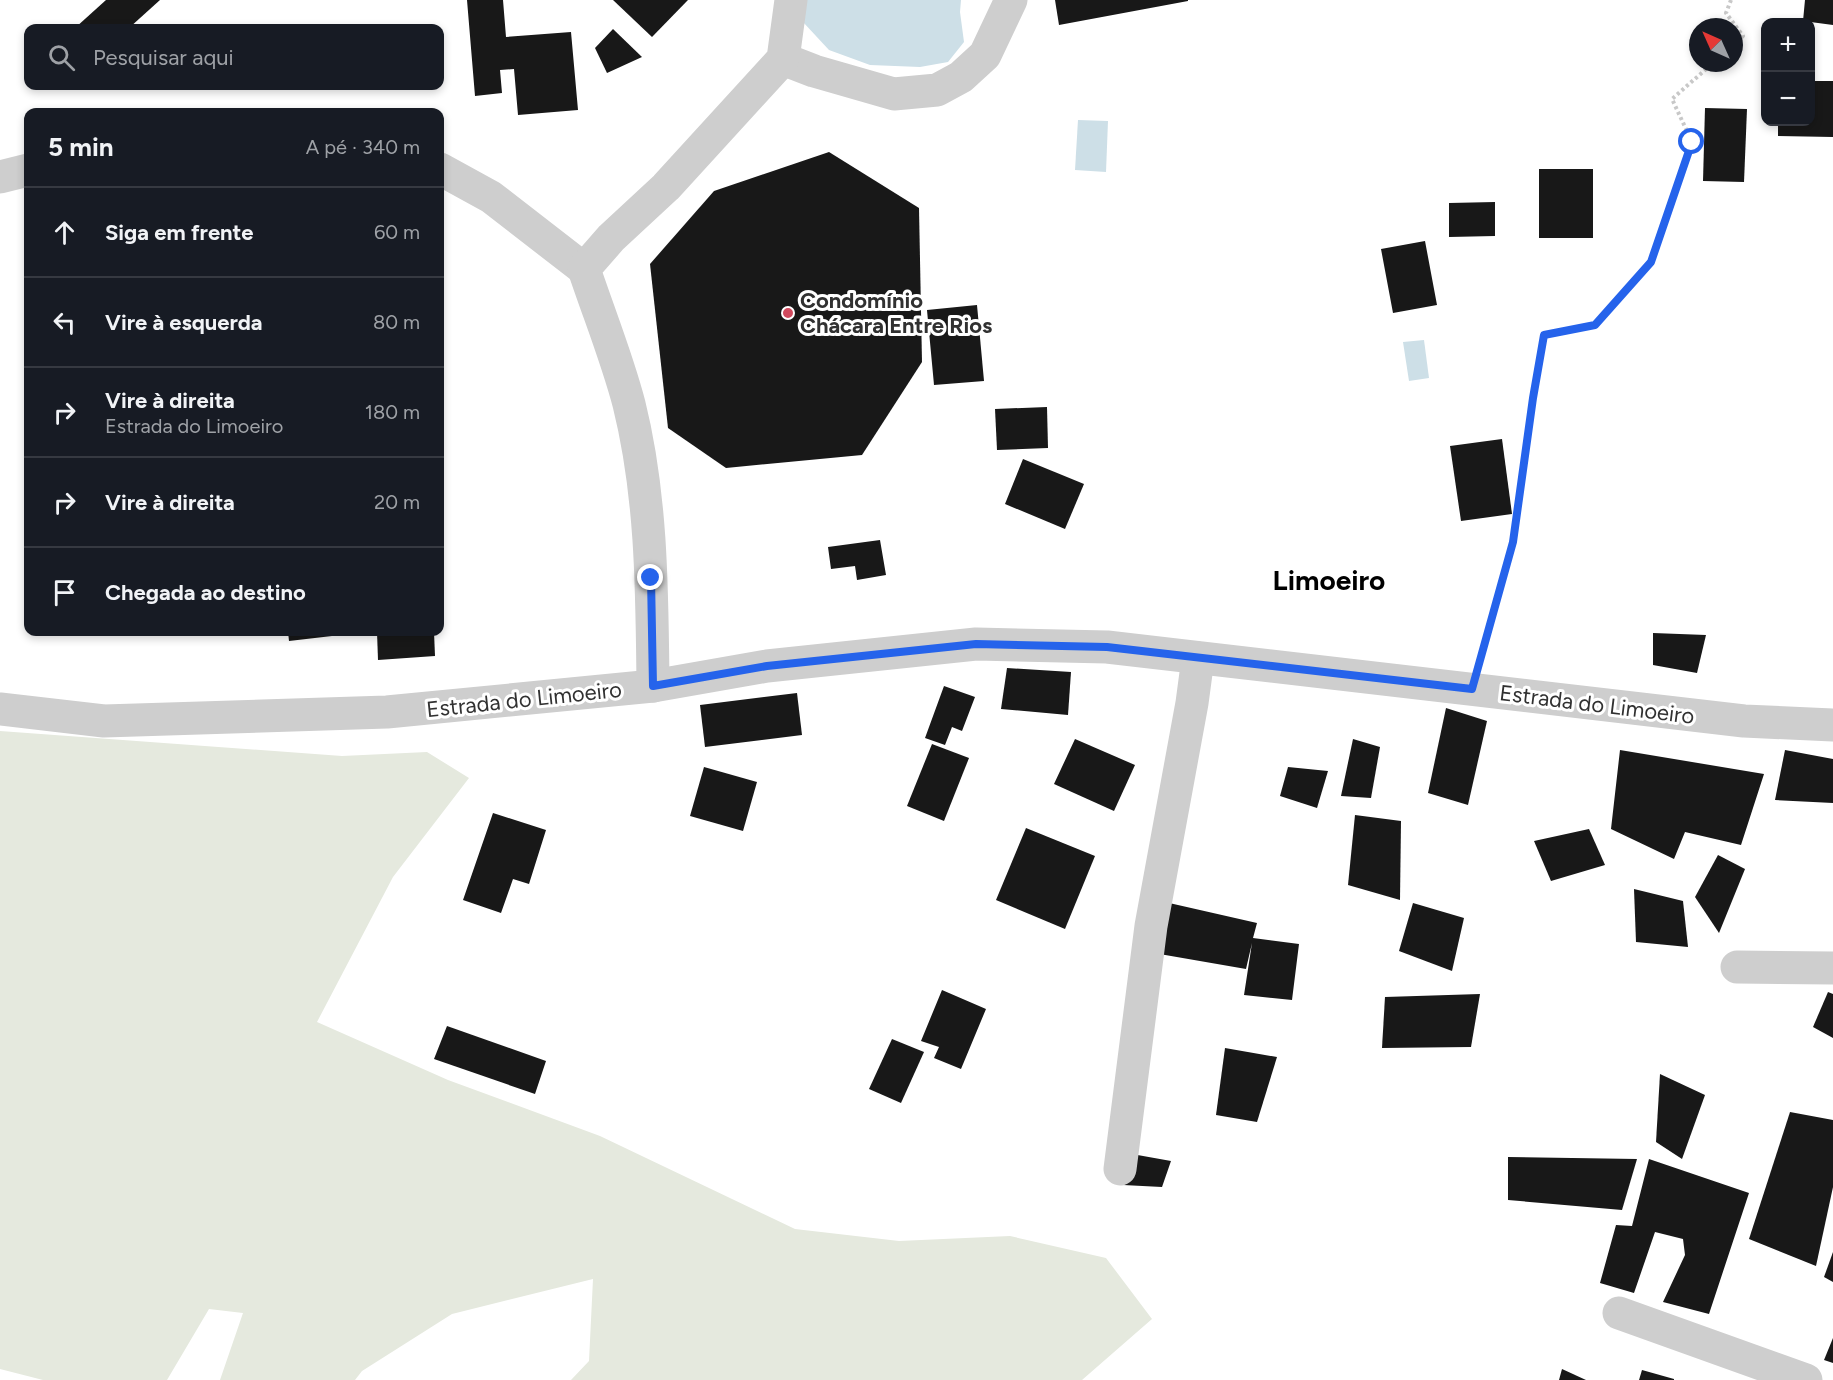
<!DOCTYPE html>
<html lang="pt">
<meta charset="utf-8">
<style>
:root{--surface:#171b24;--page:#242831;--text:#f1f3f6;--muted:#9ea1a6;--line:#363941}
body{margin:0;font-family:Figtree,sans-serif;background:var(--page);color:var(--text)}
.controls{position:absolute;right:18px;top:18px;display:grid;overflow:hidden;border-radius:12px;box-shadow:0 3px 9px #0003}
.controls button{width:54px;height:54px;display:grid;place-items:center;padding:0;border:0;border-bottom:2px solid var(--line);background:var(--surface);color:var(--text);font:30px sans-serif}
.compass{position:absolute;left:1689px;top:18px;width:54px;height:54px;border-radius:50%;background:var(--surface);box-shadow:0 3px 9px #0003;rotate:315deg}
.stop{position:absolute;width:18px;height:18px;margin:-14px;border:4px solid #2563eb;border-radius:50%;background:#fff}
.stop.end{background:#2563eb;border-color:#fff;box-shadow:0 2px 6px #0008}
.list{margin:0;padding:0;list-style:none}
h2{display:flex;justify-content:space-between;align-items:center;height:78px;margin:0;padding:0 24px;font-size:26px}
h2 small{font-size:20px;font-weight:400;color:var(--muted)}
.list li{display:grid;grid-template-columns:39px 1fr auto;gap:18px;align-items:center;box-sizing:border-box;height:90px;padding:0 24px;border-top:2px solid var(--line)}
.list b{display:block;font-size:22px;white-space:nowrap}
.list p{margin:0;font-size:20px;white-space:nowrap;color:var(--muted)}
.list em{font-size:20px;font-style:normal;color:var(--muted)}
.icon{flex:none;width:33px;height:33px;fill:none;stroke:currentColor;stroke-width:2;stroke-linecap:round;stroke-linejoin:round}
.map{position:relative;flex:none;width:1833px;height:1380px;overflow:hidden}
.search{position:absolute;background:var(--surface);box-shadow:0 3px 9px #0003;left:24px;top:24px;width:420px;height:66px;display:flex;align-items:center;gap:15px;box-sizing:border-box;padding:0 21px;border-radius:12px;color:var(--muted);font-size:22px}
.panel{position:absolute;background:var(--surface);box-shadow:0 3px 9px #0003;left:24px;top:108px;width:420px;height:528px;border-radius:12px}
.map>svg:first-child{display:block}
.green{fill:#e5e9de}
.water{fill:#cddfe7}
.building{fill:#181818}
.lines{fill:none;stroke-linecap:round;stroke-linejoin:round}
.path{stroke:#c8c8c8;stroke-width:4;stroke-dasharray:3 3;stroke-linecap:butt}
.minor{stroke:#cecece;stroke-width:33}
.route{stroke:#2563eb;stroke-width:8}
.poi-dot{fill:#d14a5e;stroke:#fff;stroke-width:2}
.labels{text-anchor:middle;stroke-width:6;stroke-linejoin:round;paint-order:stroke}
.poi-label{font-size:22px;font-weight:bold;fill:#313131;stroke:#fff;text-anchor:start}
.street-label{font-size:22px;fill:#313131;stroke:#fff}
.district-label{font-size:28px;font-weight:bold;fill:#000;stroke:#fff}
</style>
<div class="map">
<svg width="1833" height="1380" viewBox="0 0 1833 1380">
<rect width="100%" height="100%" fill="#fff"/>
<path class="green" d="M0,731L342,756L427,752L469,778L393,877L317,1022L448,1080L600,1136L795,1229L899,1241L1010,1236L1106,1258L1152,1319L1082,1380H571L589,1361L593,1279L452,1314L362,1371L355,1380H220L243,1313L209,1309L167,1380H43L0,1369Z"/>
<g class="water">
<path d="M804,0H961L960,12L964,42L948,62L920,67L870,65L829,50L803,22Z"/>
<path d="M1078,120L1108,121L1106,172L1075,170Z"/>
<path d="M1424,340L1429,378L1409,381L1403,342Z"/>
</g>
<g class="building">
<path d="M106,0H160L129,28H75Z"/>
<path d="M467,0H503L506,37L571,32L578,110L518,115L514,69L500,70L502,93L475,96Z"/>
<path d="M613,0H688L652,37Z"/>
<path d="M1055,0H1188V1L1059,25Z"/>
<path d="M1805,0H1833V25L1803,21Z"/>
<path d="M613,29L642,57L607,73L595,48Z"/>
<path d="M1810,81H1833V137L1778,136V122H1810Z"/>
<path d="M1705,108L1747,109L1744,182L1703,181Z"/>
<path d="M829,152L919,208L922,362L862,455L726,468L668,428L650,264L714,191Z"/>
<rect x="1539" y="169" width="54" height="69"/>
<path d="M1495,202V236L1449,237V203Z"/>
<path d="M1425,241L1437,305L1393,313L1381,249Z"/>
<path d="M977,305L984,381L934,385L927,310Z"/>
<path d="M1047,407L1048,448L997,450L995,409Z"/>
<path d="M1502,439L1512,514L1461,521L1450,446Z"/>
<path d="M1023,459L1084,484L1065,529L1005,504Z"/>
<path d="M880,540L886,575L857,580L855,566L831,569L828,547Z"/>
<path d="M288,632H332V636L289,641Z"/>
<path d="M377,632H434L435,656L378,660Z"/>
<path d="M1653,633L1706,635L1697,673L1653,665Z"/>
<path d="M1007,668L1071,672L1068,715L1001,709Z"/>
<path d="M944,686L975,697L962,731L952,727L945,745L925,738Z"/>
<path d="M797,693L802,735L705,747L700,705Z"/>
<path d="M1446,708L1487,721L1468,805L1428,793Z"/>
<path d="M1075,739L1135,765L1114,811L1054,784Z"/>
<path d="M1353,739L1380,747L1371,798L1341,796Z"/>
<path d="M932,744L969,758L944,821L907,806Z"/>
<path d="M1620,750L1764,774L1741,845L1685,832L1674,859L1611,829Z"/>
<path d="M1785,750L1833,759V803L1775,800Z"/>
<path d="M704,767L757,782L743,831L690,816Z"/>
<path d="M1288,767L1328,771L1317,808L1280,796Z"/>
<path d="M493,813L546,830L529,884L513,879L501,913L463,900Z"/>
<path d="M1355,815L1401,821L1400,900L1348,885Z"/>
<path d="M1026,828L1095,856L1065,929L996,900Z"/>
<path d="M1589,829L1605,865L1551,881L1534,841Z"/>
<path d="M1718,855L1745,869L1719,933L1695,897Z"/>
<path d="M1634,889L1683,901L1688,947L1636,942Z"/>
<path d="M1156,900L1257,923L1253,938L1299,944L1292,1000L1244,995L1252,943L1246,969L1148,952Z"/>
<path d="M1413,903L1464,918L1452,971L1399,951Z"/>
<path d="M942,990L986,1009L961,1069L934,1058L939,1047L921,1041Z"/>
<path d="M1828,992L1833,994V1038L1813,1027Z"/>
<path d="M1480,994L1471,1047L1382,1048L1385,997Z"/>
<path d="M447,1026L546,1061L535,1094L434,1059Z"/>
<path d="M892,1039L924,1052L901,1103L869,1089Z"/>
<path d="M1225,1048L1277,1057L1257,1122L1216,1115Z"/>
<path d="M1660,1074L1705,1095L1682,1159L1656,1142Z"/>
<path d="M1790,1112L1833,1120V1187L1816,1266L1749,1239Z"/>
<path d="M1132,1154L1171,1161L1162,1187L1123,1185Z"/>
<path d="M1508,1157L1637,1159L1622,1210L1508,1200Z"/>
<path d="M1649,1159L1749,1193L1709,1314L1663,1302L1685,1255L1683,1239L1655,1232L1634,1293L1600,1283L1616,1225L1632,1226Z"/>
<path d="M1833,1252V1282L1824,1277Z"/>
<path d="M1833,1338V1363L1824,1360Z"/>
<path d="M1562,1369L1586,1380H1559Z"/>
<path d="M1642,1370L1674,1379V1380H1639Z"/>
</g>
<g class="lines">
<g class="path">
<path d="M1731,0L1726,13L1743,36L1734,44"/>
<path d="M1481,659L1513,542L1533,398L1544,335L1595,325L1651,262L1692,142L1672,99L1713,63"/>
</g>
<g class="minor">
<path d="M783,59L814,71L894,94L937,90L961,77L985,55L1011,0"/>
<path d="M440,169L491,197L584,269"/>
<path d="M0,177L28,170"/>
<path d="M653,686C652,592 652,496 629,404C617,358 599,314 584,269L611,238L666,187L783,59L791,0"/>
<path d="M0,709L104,721L387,712L653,686L767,666L976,644L1107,647L1744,721L1833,725"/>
<path d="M1737,967L1833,968"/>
<path d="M1120,1169L1151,926L1192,703L1198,658"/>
<path d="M1619,1313L1806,1380"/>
</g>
</g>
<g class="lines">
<path class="route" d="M651,578L653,686L767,666L976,644L1107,647L1472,689L1513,542L1533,398L1544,335L1595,325L1651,262L1692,142"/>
</g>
<circle class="poi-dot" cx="788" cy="313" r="6"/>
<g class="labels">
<g class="poi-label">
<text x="800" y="308">Condomínio<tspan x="800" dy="25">Chácara Entre Rios</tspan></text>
</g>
<g class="street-label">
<text transform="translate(524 699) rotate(-6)" y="8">Estrada do Limoeiro</text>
<text transform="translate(1597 704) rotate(7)" y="8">Estrada do Limoeiro</text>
</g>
<g class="district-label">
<text x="1329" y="590">Limoeiro</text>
</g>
</g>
</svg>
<div class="controls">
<button>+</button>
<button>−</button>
</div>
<svg class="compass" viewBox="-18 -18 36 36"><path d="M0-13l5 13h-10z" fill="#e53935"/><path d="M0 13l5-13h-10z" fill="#9ea1a6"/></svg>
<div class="stop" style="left:1692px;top:142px"></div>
<div class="stop end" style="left:651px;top:578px"></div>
<div class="search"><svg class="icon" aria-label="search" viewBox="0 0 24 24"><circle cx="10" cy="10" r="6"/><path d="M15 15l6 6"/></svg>Pesquisar aqui</div>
<section class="panel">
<h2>5 min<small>A pé · 340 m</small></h2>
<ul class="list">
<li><svg class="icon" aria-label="ahead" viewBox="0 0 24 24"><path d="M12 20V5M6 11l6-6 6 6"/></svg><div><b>Siga em frente</b></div><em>60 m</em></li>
<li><svg class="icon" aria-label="left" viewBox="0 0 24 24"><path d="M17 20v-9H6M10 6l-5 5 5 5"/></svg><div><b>Vire à esquerda</b></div><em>80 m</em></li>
<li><svg class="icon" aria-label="right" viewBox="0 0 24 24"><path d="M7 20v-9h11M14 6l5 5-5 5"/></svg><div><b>Vire à direita</b><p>Estrada do Limoeiro</p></div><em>180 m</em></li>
<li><svg class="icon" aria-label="right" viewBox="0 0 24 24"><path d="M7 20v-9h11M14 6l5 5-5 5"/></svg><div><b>Vire à direita</b></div><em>20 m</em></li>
<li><svg class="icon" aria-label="arrive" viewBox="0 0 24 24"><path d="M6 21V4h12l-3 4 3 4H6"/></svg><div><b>Chegada ao destino</b></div></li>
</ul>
</section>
</div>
